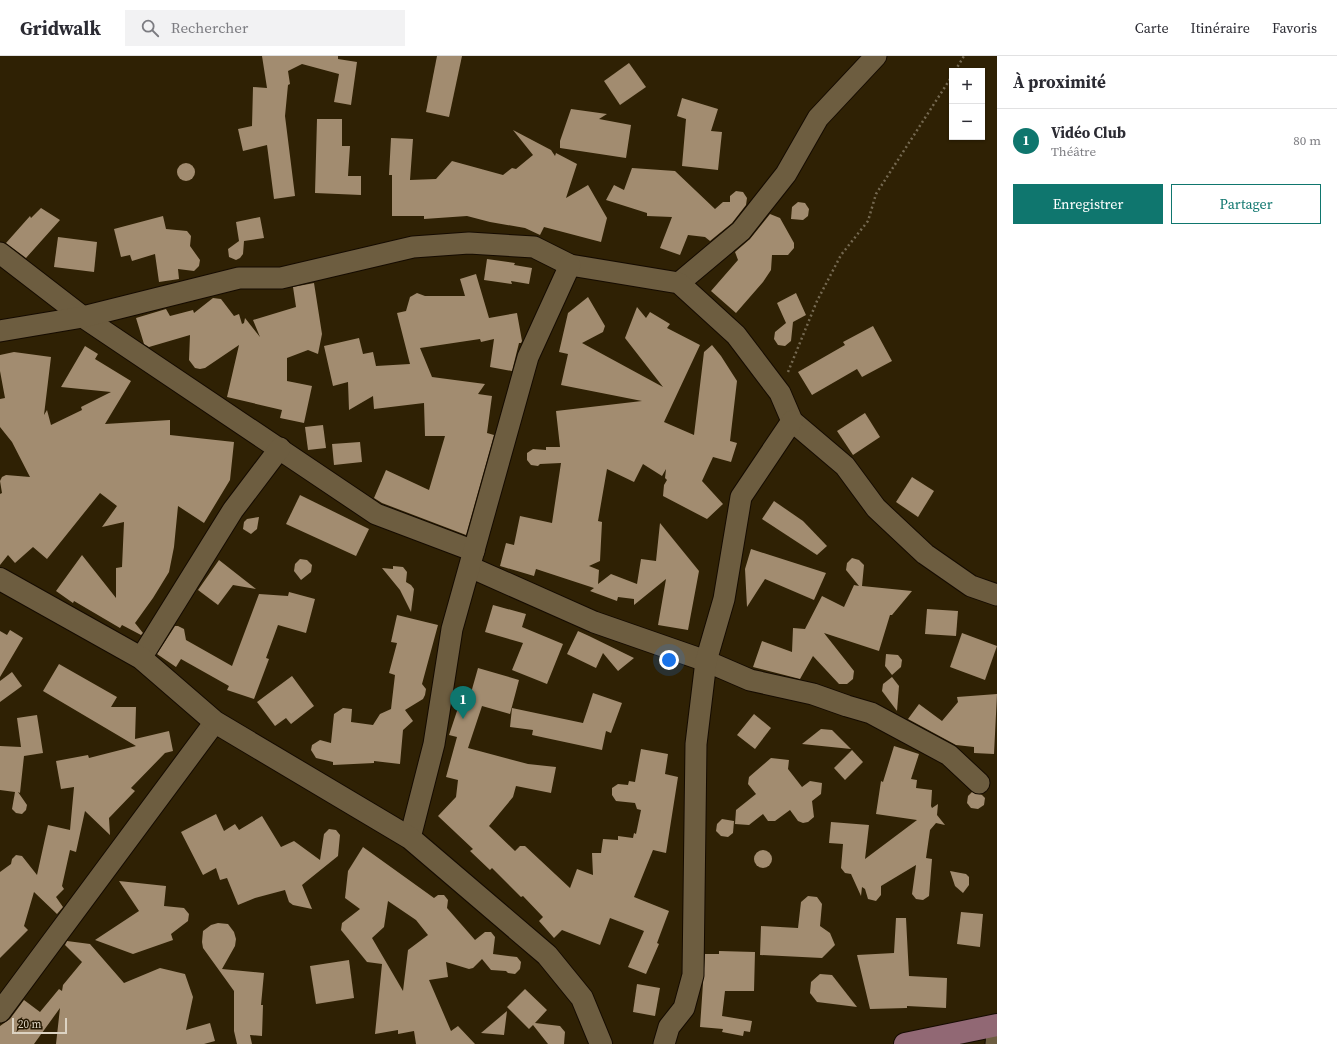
<!DOCTYPE html>
<html lang="fr">
<meta charset="utf-8">
<style>
:root{--surface:#fff;--page:#f2f2f3;--text:#2b2b33;--muted:#7c7c81;--line:#e1e1e2;--accent:#0f766e}
body{margin:0;font-family:"Source Serif 4",serif;background:var(--page);color:var(--text)}
.controls{position:absolute;right:12px;top:12px;display:grid;overflow:hidden;border-radius:0px;box-shadow:0 1px 3px #0004}
.controls button{width:36px;height:36px;display:grid;place-items:center;padding:0;border:0;border-bottom:1px solid var(--line);background:var(--surface);color:var(--text);font:20px sans-serif}
.scale{position:absolute;left:12px;bottom:10px;width:55px;box-sizing:border-box;padding-left:4px;border:2px solid #dcd3c3;border-top:0;font-size:11px;line-height:14px;white-space:nowrap;color:#dcd3c3;-webkit-text-stroke:3px #251800;paint-order:stroke}
.you{position:absolute;left:669px;top:604px;width:14px;height:14px;margin:-10px;border:3px solid #fff;border-radius:50%;background:#1a73e8;box-shadow:0 0 0 6px #1a73e833}
.badge{display:grid;place-items:center;width:26px;height:26px;border-radius:50%;background:var(--accent);color:#fff;font-size:13px;font-weight:700}
.pin{position:absolute;translate:-50% -33px;filter:drop-shadow(0 1px 2px #0008)}
.pin::after{content:'';position:absolute;top:21px;width:14px;height:12px;background:inherit;clip-path:polygon(0 0,100% 0,50% 100%)}
.list{margin:0;padding:0;list-style:none}
h2{display:flex;justify-content:space-between;align-items:center;height:52px;margin:0;padding:0 16px;font-size:17px}
h2 small{font-size:13px;font-weight:400;color:var(--muted)}
.list li{display:grid;grid-template-columns:26px 1fr auto;gap:12px;align-items:center;box-sizing:border-box;height:64px;padding:0 16px;border-top:1px solid var(--line)}
.list b{display:block;font-size:15px;white-space:nowrap}
.list p{margin:0;font-size:13px;white-space:nowrap;color:var(--muted)}
.list em{font-size:13px;font-style:normal;color:var(--muted)}
.actions{display:flex;gap:8px;padding:12px 16px}
.actions a{flex:1;padding:9px 0;border:1px solid var(--accent);border-radius:0px;text-align:center;font-size:14px;color:var(--accent)}
.actions .main{background:var(--accent);color:#fff}
.icon{flex:none;width:22px;height:22px;fill:none;stroke:currentColor;stroke-width:2;stroke-linecap:round;stroke-linejoin:round}
.map{position:relative;flex:none;width:997px;height:988px;overflow:hidden}
header{display:flex;align-items:center;gap:24px;box-sizing:border-box;height:56px;padding:0 20px;background:var(--surface);border-bottom:1px solid var(--line)}
header strong{font-size:19px}
nav{display:flex;gap:22px;margin-inline-start:auto;font-size:14px}
.search{width:280px;height:36px;background:var(--page);display:flex;align-items:center;gap:10px;box-sizing:border-box;padding:0 14px;border-radius:0px;color:var(--muted);font-size:15px}
main{display:flex}
aside{flex:1;background:var(--surface)}
.map>svg:first-child{display:block}
.building{fill:#a28c70;fill-rule:evenodd}
.lines{fill:none;stroke-linecap:round;stroke-linejoin:round}
.minor-casing{stroke:#150b00;stroke-width:23}
.tertiary-casing{stroke:#150b00;stroke-width:24}
.primary-casing{stroke:#150b00;stroke-width:24}
.path{stroke:#756951;stroke-width:2.5;stroke-dasharray:2 3;stroke-linecap:butt}
.minor{stroke:#6d5d40;stroke-width:21}
.tertiary{stroke:#6d5d40;stroke-width:22}
.primary{stroke:#916874;stroke-width:22}
</style>
<header>
<strong>Gridwalk</strong>
<div class="search"><svg class="icon" aria-label="search" viewBox="0 0 24 24"><circle cx="10" cy="10" r="6"/><path d="M15 15l6 6"/></svg>Rechercher</div>
<nav><a>Carte</a><a>Itinéraire</a><a>Favoris</a></nav>
</header>
<main>
<div class="map">
<svg width="997" height="988" viewBox="0 0 997 988">
<rect width="100%" height="100%" fill="#2f2104"/>
<g class="building">
<path d="M262,0H338V3L357,6L351,49L334,46L339,18L302,8L288,15L290,28L288,29L285,60L295,140L274,143L267,89L243,95L238,73L252,70L253,31L267,32Z"/>
<path d="M437,0H462L449,61L426,56Z"/>
<path d="M629,7L646,31L620,49L604,25Z"/>
<path d="M682,42L718,53L711,75L722,76L718,114L682,110L686,63L677,60Z"/>
<path d="M571,53L607,58L599,63L631,69L626,102L560,92V85Z"/>
<path d="M317,63H342V90H350L348,120H361V139L315,137Z"/>
<path d="M513,74L551,94L555,100L556,97L577,108L566,142L588,129L607,162L601,186L544,171L540,179L525,172L490,166L467,160L424,163V160H392V119H389L391,82L413,83L410,124L436,123L452,105L503,119L512,112L516,113L533,99Z"/>
<circle cx="186" cy="116" r="9"/>
<path d="M632,112L675,115L715,153L723,146H730V140L736,135L743,136L747,142L746,149L732,167L710,185L705,181L688,179L680,199L660,192L672,161L647,160V157L606,144L614,129L624,134Z"/>
<path d="M798,146L805,147L809,153L808,160L803,164L791,163L792,151Z"/>
<path d="M41,152L60,164L26,202L6,187L30,160L31,162Z"/>
<path d="M770,158L780,162L794,187V192L788,199H772L771,214L763,226L736,257L711,235L738,204L735,196L750,183Z"/>
<path d="M163,160L166,173L187,175L191,180L190,190L200,204L199,210L194,215L178,213L179,223L159,226L155,198L132,205L130,199L121,201L114,173Z"/>
<path d="M260,161L264,182L244,185L243,198L240,202L236,204L229,201L228,193L239,185L236,166Z"/>
<path d="M58,181L97,186L94,216L54,211Z"/>
<path d="M487,203L515,207L514,209L532,212L529,228L511,225L512,228L484,224Z"/>
<path d="M476,218L489,262L517,257L522,285L521,287H519L512,315L490,311L494,283L481,286L480,283L420,292L432,321L485,328L478,338L492,340L487,377L494,379L466,479L382,447L374,442L386,414L429,434L445,380H425L424,347L374,353L373,340L349,354L348,326L333,330L324,290L359,282L363,298L373,296L376,310L410,308L397,257L406,255L410,241L417,237L425,240H465L460,223Z"/>
<path d="M314,227L322,278L318,298L308,294L287,302V325L312,330L304,367L280,362L282,354L227,341L239,289L205,312L200,313L195,312L189,304L190,279L149,291L144,288L136,262L166,253L170,260L193,254L194,257L213,242L221,243L234,260L239,258L242,268L244,267L245,262L260,281L253,264L296,251L293,231Z"/>
<path d="M796,237L806,259L793,266L791,285L785,290L778,289L774,283L775,276L786,267L777,247Z"/>
<path d="M588,241L605,270L603,276L582,287L663,331L625,282L637,251L646,262L650,256L670,268L667,272L700,289L664,366L694,379L704,296L712,289L721,300L737,325L730,385L737,387L731,406L713,401L702,425L723,448L707,463L663,440L664,429L667,424L665,422L666,413L662,420L643,408L634,426L607,413L598,465L602,466L600,505L589,510L599,514L598,528L611,518L637,528L641,503L656,505L660,467L699,515L688,574L658,569L666,523L634,549V543L618,541L617,545L590,535L594,532L536,513L534,520L500,510L506,487L514,489L520,460L552,467L561,407L540,408L538,410L531,409L527,404V397L533,393L546,394V391H560L556,355L642,345L561,329L568,298L559,296L568,257Z"/>
<path d="M873,270L892,305L862,321L857,313L812,339L798,316L845,289L843,286Z"/>
<path d="M85,290L98,298L95,303L131,325L105,368L170,364V379L234,386L230,424L204,467L178,450L174,491L169,516L153,542L135,567L143,577L141,579L122,569L120,572L74,545L73,547L56,535L82,499L116,542V512L122,511L124,466L102,471L117,450L100,437L47,503L33,491L15,507L8,499L0,509V438L2,437L0,425L2,421L6,419L30,421L12,386L0,371V343L5,342L0,315V299L14,296L51,301L44,359L47,354L51,369L82,354L81,351L111,336L61,331Z"/>
<path d="M865,357L880,381L853,399L837,375Z"/>
<path d="M323,369L326,392L308,394L305,371Z"/>
<path d="M360,386L362,406L334,409L332,388Z"/>
<path d="M912,421L934,435L918,461L896,446Z"/>
<path d="M300,439L369,473L356,500L286,468Z"/>
<path d="M774,445L803,465L827,490L817,499L762,463Z"/>
<path d="M259,461L257,473L251,478L243,473L244,466L247,463Z"/>
<path d="M751,493L826,517L814,544L765,523L747,551L745,513Z"/>
<path d="M852,502L859,504L864,509L862,530L912,535L892,559H890L879,595L824,577L854,615L853,623L847,628H839L813,600L800,623L753,611L762,585L792,596L793,572L805,573L822,540L844,551L854,529L859,530L846,514L847,507Z"/>
<path d="M300,503L307,504L312,509L311,516L301,524L294,515L295,508Z"/>
<path d="M219,504L256,533L233,529L218,549L198,534Z"/>
<path d="M393,510L403,511L407,516L406,526L411,529L414,533L411,556L400,534L382,512L393,513Z"/>
<path d="M289,536L315,543L306,577L278,569L266,602L269,603L254,643L227,634L229,630L181,603L176,611L157,598L175,570H178L184,573L186,584L232,610L259,538L288,540Z"/>
<path d="M493,549L526,558L522,571L563,588L547,628L512,614L523,587L485,576Z"/>
<path d="M927,553L958,555L956,580L925,578Z"/>
<path d="M397,559L438,569L422,628L426,633L425,639L423,643L405,654L413,665L403,674L400,708L374,705V707L333,709V706L316,702L311,694L312,689L320,684L331,687L334,658L343,652L352,653L351,666L373,669L380,658L391,653L395,619L389,617L397,587L391,586Z"/>
<path d="M10,574L23,582L0,621V575L7,579Z"/>
<path d="M578,575L589,580L634,602L618,615L603,597L596,612L567,598Z"/>
<path d="M962,577L997,590L985,624L950,611Z"/>
<path d="M886,598L898,599L902,604L901,611L892,619L885,610Z"/>
<path d="M59,608L117,641L111,651H136L135,683L169,675L173,695L165,697L131,732L135,735L109,762L110,779L85,755L76,796L70,794L62,830L64,833L56,841L63,851L57,858L34,836L24,870L28,874L0,902V816L11,808L12,803L16,799L22,800L37,819L48,769L70,774L74,731L61,733L56,705L88,699L89,702L136,690L43,635Z"/>
<path d="M478,612L519,624L510,658L482,650L468,692L528,708L556,711L551,737L516,730L513,741L489,770L515,795L520,790H525L570,832L577,813L593,819L592,797H601L603,783L618,784V780L633,782L634,777L636,778L641,754L637,753L635,747L616,745L612,739V732L618,728L628,729L629,725L635,726L641,693L668,698L665,718L678,721L666,797L653,794L634,841L669,855L657,887L659,888L646,918L628,911L644,875L610,862L600,889L562,874L554,882L539,865L543,861L523,840L521,841L492,812L490,814L470,795L473,793L438,760L456,741L458,724L446,721L457,681L449,679L459,649L467,651Z"/>
<path d="M12,616L22,630L0,646V625Z"/>
<path d="M292,620L314,650L291,668L286,662L275,670L257,646Z"/>
<path d="M892,621L899,630L897,655L882,635L883,628Z"/>
<path d="M593,637L622,647L611,677L606,675L602,694L532,679L533,674L510,671L512,652L583,667Z"/>
<path d="M997,638L994,698L974,697V691L956,689L908,663L919,648L942,665L958,646L957,641Z"/>
<path d="M754,658L771,672L755,693L737,679Z"/>
<path d="M37,659L43,697L24,700L20,737L18,736L27,749L26,754L22,758L16,757L12,753L15,736L0,734V690L21,691L17,662Z"/>
<path d="M821,673L832,674L851,693L802,688Z"/>
<path d="M894,690L919,698L911,723L917,724L916,732L932,734L931,750L932,752L938,748L937,759L945,769L936,767L930,774L926,802L932,803L929,840L923,844L916,843L912,838L916,809L881,830V839L876,845L868,843L865,833L862,831L861,840L851,818L845,817L841,812L843,788L829,787L831,766L869,769L865,803L917,764L876,758L881,725L883,726Z"/>
<path d="M852,694L863,706L845,724L834,712Z"/>
<path d="M771,702L789,704L788,713L802,731L810,725L822,727L821,738L812,745L814,761L808,766L803,767L798,765L790,754L775,765H768L763,758L749,769L735,768L736,754L756,738L748,728L749,721Z"/>
<path d="M972,736L982,739L985,742L984,749L978,753L971,752L967,747L968,740Z"/>
<path d="M216,758L224,775L235,768L239,774L262,760L281,791L294,785L320,804L324,778L329,773L336,774L340,779L338,800L302,829L312,853L293,849L289,846L285,834L255,842L238,849L227,822L220,824L216,812L203,819L181,776Z"/>
<path d="M722,763L734,765L733,777L728,781L721,780L716,775L717,768Z"/>
<path d="M363,791L434,842L438,839H444L448,844L447,852L475,884L485,876H491L495,881L493,898L517,901L521,906L520,913L515,918L508,917L506,915L491,914L482,903L473,912L469,913L446,906L448,921L429,924L451,975L458,970L475,988H416L414,975L398,978V974L375,978L382,908L367,906L341,874L342,867L360,853L345,842L348,815ZM388,845L416,864L428,879L408,894L403,935L372,882L384,871Z"/>
<circle cx="763" cy="803" r="9"/>
<path d="M950,815L966,818L969,821V829L963,837L955,830Z"/>
<path d="M119,825L166,830L164,850L184,852L189,858L188,865L171,878L173,884L133,898L95,884L139,855Z"/>
<path d="M808,840L817,841L822,848L820,870L830,877L835,889L822,902L760,899L761,870L798,872L801,846Z"/>
<path d="M961,856L983,858L980,891L957,888Z"/>
<path d="M896,862H906L909,920L947,922L946,952L907,950V952L870,953L857,899L894,897Z"/>
<path d="M218,867L228,868L234,876L236,883L235,890L222,913L264,917L261,949H263L262,980L250,979L252,988H237L234,975V935L203,892L202,886L203,875L211,869Z"/>
<path d="M67,885L90,888L124,927L160,912L185,918L193,941L186,974L210,967L215,985L204,988H56L60,952L34,988H0V970L10,963L24,944L40,956L59,933L62,935L63,929L82,906L65,889Z"/>
<path d="M719,895L755,896L754,935H725L722,960L752,965L750,976L744,975L743,980L722,976L723,973L700,971L705,898H719Z"/>
<path d="M349,904L354,942L316,948L310,910Z"/>
<path d="M820,918L832,919L857,951L817,946L810,937L811,926Z"/>
<path d="M637,928L660,932L655,960L633,956Z"/>
<path d="M525,933L547,954L535,967L560,970L565,976L564,988H548L533,969L529,973L507,951Z"/>
<path d="M507,955L504,979L481,977Z"/>
</g>
<g class="lines">
<defs>
<g id="minor">
<path d="M0,197L83,261L376,458L474,495"/>
<path d="M679,227L741,175L786,118L818,62L876,0"/>
<path d="M0,275L83,261L239,222H281L413,191L469,187L534,191L570,209L679,227L736,279L780,337L792,365L845,410L876,452L925,498L971,530L997,539"/>
<path d="M470,511L594,566L706,605L750,624L813,638L847,650L871,657L949,699L979,727"/>
<path d="M141,602L233,454L280,392"/>
<path d="M410,782L434,688L452,573L528,301L570,209"/>
<path d="M0,956L215,666"/>
<path d="M664,988L669,971L684,952L693,919L696,688L706,605L724,543L741,441L792,365"/>
<path d="M996,988L997,978"/>
</g>
<path id="tertiary" d="M0,523L141,602L215,666L410,782L547,899L582,942L601,988"/>
<path id="primary" d="M905,988L997,969"/>
</defs>
<use href="#minor" class="minor-casing"/>
<use href="#tertiary" class="tertiary-casing"/>
<use href="#primary" class="primary-casing"/>
<g class="path">
<path d="M955,15L964,0"/>
<path d="M788,316L817,245L841,199L868,165L876,138L952,20"/>
</g>
<use href="#minor" class="minor"/>
<use href="#tertiary" class="tertiary"/>
<use href="#primary" class="primary"/>
</g>
</svg>
<div class="controls">
<button>+</button>
<button>−</button>
</div>
<div class="scale">20 m</div>
<div class="you"></div>
<div class="pin badge" style="left:463px;top:663px">1</div>
</div>
<aside>
<h2>À proximité<small></small></h2>
<ul class="list">
<li><span class="badge">1</span><div><b>Vidéo Club</b><p>Théâtre</p></div><em>80 m</em></li>
</ul>
<div class="actions"><a class="main">Enregistrer</a><a>Partager</a></div>
</aside>
</main>
